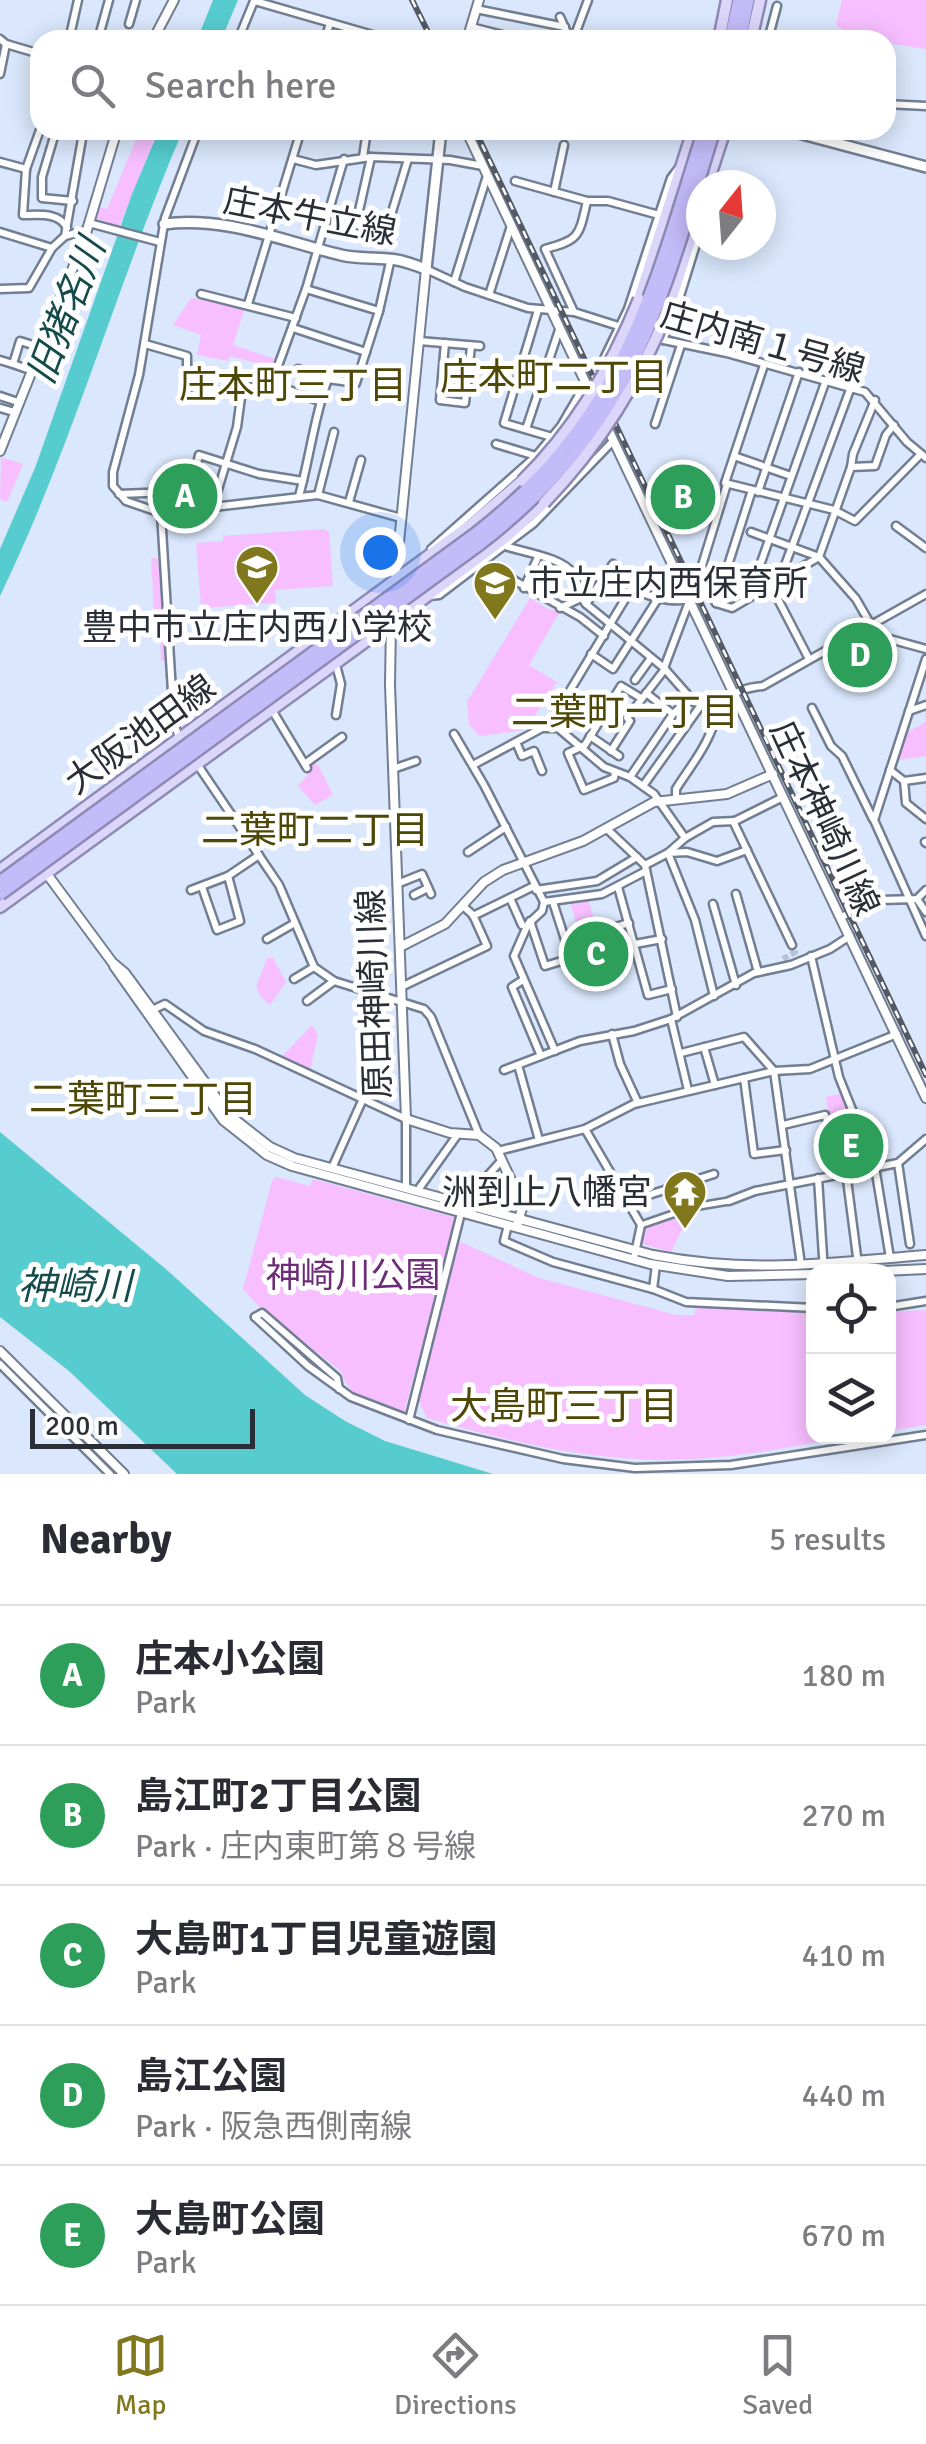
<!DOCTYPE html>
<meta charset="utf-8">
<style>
:root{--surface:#fff;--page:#f7f7f7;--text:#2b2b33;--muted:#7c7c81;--line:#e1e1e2;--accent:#81781d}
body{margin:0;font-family:Signika,"Noto Sans JP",sans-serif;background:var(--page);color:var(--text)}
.controls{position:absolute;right:30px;bottom:30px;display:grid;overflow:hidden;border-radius:20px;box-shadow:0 5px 25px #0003}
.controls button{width:90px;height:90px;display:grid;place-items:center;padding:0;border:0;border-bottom:2px solid var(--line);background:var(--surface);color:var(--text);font:50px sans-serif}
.compass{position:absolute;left:686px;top:170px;width:90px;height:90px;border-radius:50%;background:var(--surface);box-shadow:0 5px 25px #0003;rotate:17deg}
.scale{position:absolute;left:30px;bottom:25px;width:225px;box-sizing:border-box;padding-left:10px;border:5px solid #2a2f37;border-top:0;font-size:28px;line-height:35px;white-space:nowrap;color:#2a2f37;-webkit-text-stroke:8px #fff;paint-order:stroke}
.you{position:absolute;left:380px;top:552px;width:35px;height:35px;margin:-25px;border:8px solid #fff;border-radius:50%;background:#1a73e8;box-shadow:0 0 0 15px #1a73e833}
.badge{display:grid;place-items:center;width:65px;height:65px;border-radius:50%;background:var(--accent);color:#fff;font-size:32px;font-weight:700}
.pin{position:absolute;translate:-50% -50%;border:5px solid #fff;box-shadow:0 2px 10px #0006}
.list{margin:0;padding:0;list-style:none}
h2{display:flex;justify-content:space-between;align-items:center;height:130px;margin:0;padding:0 40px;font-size:42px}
h2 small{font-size:32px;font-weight:400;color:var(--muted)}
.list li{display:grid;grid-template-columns:65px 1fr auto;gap:30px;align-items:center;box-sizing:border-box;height:140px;padding:0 40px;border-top:2px solid var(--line)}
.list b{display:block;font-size:38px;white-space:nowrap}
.list p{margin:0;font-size:32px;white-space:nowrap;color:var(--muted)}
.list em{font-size:32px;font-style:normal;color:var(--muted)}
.icon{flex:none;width:55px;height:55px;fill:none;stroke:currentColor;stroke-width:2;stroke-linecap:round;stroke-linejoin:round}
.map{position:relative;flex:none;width:926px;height:1474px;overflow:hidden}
.search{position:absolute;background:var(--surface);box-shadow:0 5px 25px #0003;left:30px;right:30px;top:30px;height:110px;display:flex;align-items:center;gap:25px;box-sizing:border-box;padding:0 35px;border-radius:30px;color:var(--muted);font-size:38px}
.sheet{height:830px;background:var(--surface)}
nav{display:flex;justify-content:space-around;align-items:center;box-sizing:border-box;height:140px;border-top:2px solid var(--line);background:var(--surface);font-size:28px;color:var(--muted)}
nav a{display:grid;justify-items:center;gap:5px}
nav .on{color:var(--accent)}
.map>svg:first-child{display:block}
.green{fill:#f7bfff}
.water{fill:#56cccf}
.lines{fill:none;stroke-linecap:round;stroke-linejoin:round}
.minor-tunnel{stroke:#b7c2d5;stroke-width:6;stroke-dasharray:6 3;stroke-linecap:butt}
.pedestrian-casing{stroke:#727e91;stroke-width:10}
.minor-casing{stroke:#727e91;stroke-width:11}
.tertiary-casing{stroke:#727e91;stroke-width:12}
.secondary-casing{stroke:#727e91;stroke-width:14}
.primary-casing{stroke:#8e8ab5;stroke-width:15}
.motorway-casing{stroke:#8e8ab5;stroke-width:16}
.pedestrian{stroke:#fff;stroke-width:5}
.minor{stroke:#fff;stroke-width:6}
.tertiary{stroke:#fff;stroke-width:8}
.secondary{stroke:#fff;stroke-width:9}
.primary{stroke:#dcd6fb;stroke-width:10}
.motorway{stroke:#c4bbf9;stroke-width:11}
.rail-casing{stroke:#535a65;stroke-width:6}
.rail{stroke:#fff;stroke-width:2.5;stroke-dasharray:8;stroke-linecap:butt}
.primary-bridge-casing{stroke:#8e8ab5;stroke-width:15;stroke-linecap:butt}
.motorway-bridge-casing{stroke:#8e8ab5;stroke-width:16;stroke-linecap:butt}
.primary-bridge{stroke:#dcd6fb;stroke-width:10}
.motorway-bridge{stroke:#c4bbf9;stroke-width:11}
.labels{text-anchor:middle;stroke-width:10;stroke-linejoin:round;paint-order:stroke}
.street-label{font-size:35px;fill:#2a2f37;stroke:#fff}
.poi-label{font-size:35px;fill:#2a2f37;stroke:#fff;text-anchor:start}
.park-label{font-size:35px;fill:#6d2c77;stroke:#fff}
.water-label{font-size:38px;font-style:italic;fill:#164b4c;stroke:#fff}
.neighbourhood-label{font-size:38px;fill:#4e4806;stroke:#fff}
</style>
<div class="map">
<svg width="926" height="1474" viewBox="0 0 926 1474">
<rect width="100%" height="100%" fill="#dae7fc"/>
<g class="green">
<path d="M842,0H926V49L886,43V40C866,40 852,38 836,25Z"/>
<path d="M140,130H158L119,227L96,218L98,207L107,209Z"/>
<path d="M191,298L245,307L233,345L278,360L275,368L230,356L228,361L197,355L201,335L173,325Z"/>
<path d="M1,457L23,464L7,502L0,499Z"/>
<path d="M683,474L697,478L679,536L669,516Z"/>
<path d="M324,529L329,532L333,586L275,590L276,603L201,608L196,543L223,541V536Z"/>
<path d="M151,558H158L166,661H161L160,630L155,628Z"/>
<path d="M530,598L548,609L560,611L529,665L557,682L525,730L480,736L469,725L467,702Z"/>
<path d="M874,635L880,639L887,654L842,676L831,658Z"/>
<path d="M926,722V756L898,760L908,732Z"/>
<path d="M312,761L318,765L333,795L315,805L298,786L309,773Z"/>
<path d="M588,900L612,972L592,978L570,902Z"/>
<path d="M267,958H273L286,982L270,1005L260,996L256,986Z"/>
<path d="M312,1025L318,1035L309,1074L280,1059Z"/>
<path d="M844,1093L872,1166L848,1170L831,1126L826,1097Z"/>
<path d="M276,1177L310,1186L313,1179L457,1218L404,1412C383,1405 345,1398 342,1372L264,1312L243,1289L272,1181Z"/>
<path d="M678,1215L682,1229L671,1252L643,1244L645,1227Z"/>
<path d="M461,1242L539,1278L676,1315H694L696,1308L705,1307L813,1313L814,1436L852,1437C799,1445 749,1456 693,1459C603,1464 513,1443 427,1418L418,1399L457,1243Z"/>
<path d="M926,1310V1425L889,1431V1312Z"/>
</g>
<g class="water">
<path d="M213,0H238L221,40H197Z"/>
<path d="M159,130H183C117,284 73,445 0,596V549L35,468L132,194Z"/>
<path d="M0,1132L167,1270L305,1395L345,1421L385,1441L493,1474H177L69,1371L0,1317Z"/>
</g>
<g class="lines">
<path class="minor-tunnel" d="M783,959L795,952L792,945"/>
<defs>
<path id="pedestrian" d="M641,1225L693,1207L729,1201"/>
<g id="minor">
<path d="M255,1L390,40"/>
<path d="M476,9L565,27"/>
<path d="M560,17L568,35"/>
<path d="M129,24L136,0"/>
<path d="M471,27L522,40"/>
<path d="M0,39L6,44L0,74"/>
<path d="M69,40L78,0"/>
<path d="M98,40L109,0"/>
<path d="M238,40L254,1"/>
<path d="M325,40L330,23"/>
<path d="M573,40L588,0"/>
<path d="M768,40L777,6"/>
<path d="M6,44L40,54"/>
<path d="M886,104L926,106"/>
<path d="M56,130L42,177V198L73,201"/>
<path d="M363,157L367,130"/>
<path d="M293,159L316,165L371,157L450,160L483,166"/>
<path d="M0,162L26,169L23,215C39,215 59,212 67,228"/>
<path d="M26,169L40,130"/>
<path d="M515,181L587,201"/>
<path d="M554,192L564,145"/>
<path d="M89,223L160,242"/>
<path d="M360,226L356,224L371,157"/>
<path d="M0,232L52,248L65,236L87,230"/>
<path d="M385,235L408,159"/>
<path d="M65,236L83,133"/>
<path d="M426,269L465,287L528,308L574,312"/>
<path d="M454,282L487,176"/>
<path d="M0,289L29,288L52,248"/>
<path d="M306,289L379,311"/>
<path d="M201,294L296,318"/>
<path d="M489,295L511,226"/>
<path d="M248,304L301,130"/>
<path d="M538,310L504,423L552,437"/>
<path d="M293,328L366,352"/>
<path d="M628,329L574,312L545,249C580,240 579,236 587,201H608L659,215"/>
<path d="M654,338L727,353L865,392L907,442L926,458"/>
<path d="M663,340L676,309L701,228"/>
<path d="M419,341L480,346"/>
<path d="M445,343L440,400L465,403L471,346"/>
<path d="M145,344L187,356V385C207,401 249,382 273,386C289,388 305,397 320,401"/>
<path d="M0,360L13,364L20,341L39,347"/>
<path d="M13,364L30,370"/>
<path d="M764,365L725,483L834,510L855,521L921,454"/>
<path d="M600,367L628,309L671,178L678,169"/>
<path d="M298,369L328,379"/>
<path d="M271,385L306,289L344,159"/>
<path d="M0,396L18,402"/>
<path d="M0,408L14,412"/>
<path d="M655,424L681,345"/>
<path d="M526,429L560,327"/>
<path d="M496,444L536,456"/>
<path d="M734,456L791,476"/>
<path d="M851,467L853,454L875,400"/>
<path d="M191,488L199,455L259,474L303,481"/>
<path d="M758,492L799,372"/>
<path d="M119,494L170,492L174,484L180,483L215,496"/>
<path d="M160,494L161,513L318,495L401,518"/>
<path d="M318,495L334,432"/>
<path d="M299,496C310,457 314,417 328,379L356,383L379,311L391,258"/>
<path d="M349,502L361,460"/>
<path d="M213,506L237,427L242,390"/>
<path d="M896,526L926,548"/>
<path d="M751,532L819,557L856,599L871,625L886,638L926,649"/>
<path d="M505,546C523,552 565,558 573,574C579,584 578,595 586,604L664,668L694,702L718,706"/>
<path d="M431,549L536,456L561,426L586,383"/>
<path d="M483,563L580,617L604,636"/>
<path d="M781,576L851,387"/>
<path d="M770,584L809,659"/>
<path d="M524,588L538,557"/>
<path d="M429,596L439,595L534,523L613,441"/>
<path d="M749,596L826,380"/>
<path d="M716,603L732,608L819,557L851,467L875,466L886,435L894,425"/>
<path d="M716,603L699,575L727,484"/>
<path d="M716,603L752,490"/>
<path d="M586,604L613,564C623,569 622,573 628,582C639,597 673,603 690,599L664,668"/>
<path d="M560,608L581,598"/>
<path d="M591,654L613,669L659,597"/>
<path d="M926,659L874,820L926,936"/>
<path d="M336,665L341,684L336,715"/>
<path d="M635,680L651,658"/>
<path d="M646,693L673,714"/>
<path d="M812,708L831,746L842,756L873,819"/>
<path d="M272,710L307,768"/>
<path d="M909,711L926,705"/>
<path d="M548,727L633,586"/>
<path d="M454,734L484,785L544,902L602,894L646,871"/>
<path d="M590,736L619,756"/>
<path d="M181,742L174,724L161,513L126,501L113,486V472L139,375L165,218L198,130"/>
<path d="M516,742L522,756L534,751L542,771"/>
<path d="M611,751L630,721L627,718L665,669"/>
<path d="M306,763L342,737"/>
<path d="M197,764L279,885L314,967L334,981L424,1009L431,1017L479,1135"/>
<path d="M473,765L542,728H558L604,767L630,777L654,794L685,838"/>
<path d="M393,769L416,761"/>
<path d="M890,770L904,781L906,803L926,819"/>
<path d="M615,772L614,778L584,790L568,753L585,745L621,686L641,698"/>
<path d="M630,777L673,714L690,698"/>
<path d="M904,781L926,778"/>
<path d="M643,786L701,705"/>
<path d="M676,798V789C686,773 698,758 706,742C722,711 718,690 763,686L926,594"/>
<path d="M733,821L792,945"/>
<path d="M607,829L645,865L677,1017"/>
<path d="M925,842L926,843"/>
<path d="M468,852L506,827"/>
<path d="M645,865L668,853L685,838L713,822L735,821L783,797"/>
<path d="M397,884L422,874L431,894"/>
<path d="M202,887L217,930L240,921L228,876"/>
<path d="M618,887L648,995L672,989"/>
<path d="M191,890L228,876L259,855"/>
<path d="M536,890L597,881L637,857"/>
<path d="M736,894L758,972"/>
<path d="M414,895L428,888"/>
<path d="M510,898L522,925"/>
<path d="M917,899L926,912"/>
<path d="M544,902L542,911L528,924L514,956L555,1051"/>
<path d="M713,904L736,985"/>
<path d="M473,916L534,886"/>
<path d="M841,917L880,900L917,899L926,890"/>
<path d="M530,921L545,966L571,958L553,902"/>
<path d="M602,931L629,923"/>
<path d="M267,939L295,923"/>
<path d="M635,944L662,939"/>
<path d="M811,956L839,1077L875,1167L890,1258"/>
<path d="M294,979L314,967"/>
<path d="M523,980L512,987L541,1056"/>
<path d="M401,987L487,946L473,915L463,906"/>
<path d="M714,996L695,920L668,853L687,852L717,861L747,850"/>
<path d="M307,1001L334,981"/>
<path d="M150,1011L165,1004L204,1031L255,1049L406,1119V1187"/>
<path d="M671,1019L688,1090"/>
<path d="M612,1034L620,1064L638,1103"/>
<path d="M704,1047L715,1085"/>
<path d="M681,1053L744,1037L774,1071L801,1265"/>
<path d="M518,1065L539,1140"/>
<path d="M504,1070L580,1041L634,1031L671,1019L754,973L791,965L830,949L850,936"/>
<path d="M744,1078L754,1154L786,1150"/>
<path d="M783,1125L825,1115L846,1172L859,1272"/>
<path d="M498,1151L585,1129"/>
<path d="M898,1163L910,1244"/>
<path d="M332,1168L362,1101"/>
<path d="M818,1178L824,1272"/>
<path d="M418,1190L458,1134"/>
<path d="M729,1201L755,1191L898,1163L926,1139"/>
<path d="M627,1202L714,1174"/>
<path d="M467,1204L471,1194L502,1160"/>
<path d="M508,1225L504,1241L553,1262L653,1289L686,1302L814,1308"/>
<path d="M634,1258L641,1225L585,1129L634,1104L774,1071L810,1069L897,1034"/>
<path d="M653,1289L656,1265"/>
<path d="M888,1307L926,1301"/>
<path d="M255,1317L308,1366L351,1397L437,1430L563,1459L635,1468L731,1465L926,1435"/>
<path d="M255,1317L262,1313L337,1378L339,1389"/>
<path d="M0,1364L110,1474"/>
<path d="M409,1420L461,1213"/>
</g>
<g id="tertiary">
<path d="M153,40L174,0"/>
<path d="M467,40L479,0"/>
<path d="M466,130L591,394"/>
<path d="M606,425L926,1098"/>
<path d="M0,451L84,240L117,130"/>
<path d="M395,583L426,269"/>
<path d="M391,621L390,685L406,1119L450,1133L479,1135L496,1148L519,1197L522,1208L517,1226"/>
<path d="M44,870L112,962L125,973L229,1115L270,1147L294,1158L653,1255C751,1274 828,1263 926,1255"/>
<path d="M400,947L445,924L484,882L503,870L583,841L654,802L727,794L773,774"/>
<path d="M114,966L223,1120L267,1155L292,1166L650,1264L728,1276L814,1274"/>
<path d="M862,1272L926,1269"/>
<path d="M0,1351L124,1474"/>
</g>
<g id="secondary">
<path d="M787,130L926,167"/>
<path d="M164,224C226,216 282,241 341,255C357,259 372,257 388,259C401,259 414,265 426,269L441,130"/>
</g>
<g id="primary">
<path d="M719,40L727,0"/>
<path d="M751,40L760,0"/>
<path d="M707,185L725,130"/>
<path d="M639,299L693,130"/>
<path d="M669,307L701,206"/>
<path d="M0,870L469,526L522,481"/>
<path d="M0,907L391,623L505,538L544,503"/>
</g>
<g id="motorway">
<path d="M730,40L739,0"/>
<path d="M740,40L748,0"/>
</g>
</defs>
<use href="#pedestrian" class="pedestrian-casing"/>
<use href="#minor" class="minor-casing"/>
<use href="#tertiary" class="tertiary-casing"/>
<use href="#secondary" class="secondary-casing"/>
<use href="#primary" class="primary-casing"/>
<use href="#motorway" class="motorway-casing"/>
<use href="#pedestrian" class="pedestrian"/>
<use href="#minor" class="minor"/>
<use href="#tertiary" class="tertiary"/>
<use href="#secondary" class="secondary"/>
<use href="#primary" class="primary"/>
<use href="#motorway" class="motorway"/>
<defs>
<g id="rail">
<path d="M412,0L432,40"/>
<path d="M475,130L926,1075"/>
</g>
</defs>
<use href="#rail" class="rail-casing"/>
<use href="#rail" class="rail"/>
<defs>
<g id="primary-bridge">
<path d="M522,481C574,430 612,366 639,299"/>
<path d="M544,503C600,445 640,382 669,307"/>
</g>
<g id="motorway-bridge">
<path d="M0,882L474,535C624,419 650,301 704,130"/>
<path d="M0,894L481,543C634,424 660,305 714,130"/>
</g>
</defs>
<use href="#primary-bridge" class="primary-bridge-casing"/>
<use href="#motorway-bridge" class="motorway-bridge-casing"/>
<use href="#primary-bridge" class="primary-bridge"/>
<use href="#motorway-bridge" class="motorway-bridge"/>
</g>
<defs>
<symbol id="school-pin" viewBox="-11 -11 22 30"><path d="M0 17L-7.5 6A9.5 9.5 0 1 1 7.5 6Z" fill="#81781d" stroke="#fff"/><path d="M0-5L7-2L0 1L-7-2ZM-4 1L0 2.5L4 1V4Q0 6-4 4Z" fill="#fff"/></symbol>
<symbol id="temple-pin" viewBox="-11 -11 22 30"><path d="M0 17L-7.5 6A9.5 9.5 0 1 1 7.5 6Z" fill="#81781d" stroke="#fff"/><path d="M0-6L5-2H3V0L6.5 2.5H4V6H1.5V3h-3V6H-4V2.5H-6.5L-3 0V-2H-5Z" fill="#fff"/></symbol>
</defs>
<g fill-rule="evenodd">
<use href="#school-pin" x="232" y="542" width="50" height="68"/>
<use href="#school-pin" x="470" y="558" width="50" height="68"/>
<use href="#temple-pin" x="660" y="1167" width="50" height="68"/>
</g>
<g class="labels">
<g class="street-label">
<text transform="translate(310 216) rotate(11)" y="12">庄本牛立線</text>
<text transform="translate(763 342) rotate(16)" y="12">庄内南１号線</text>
<text transform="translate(140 734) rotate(-36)" y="12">大阪池田線</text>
<text transform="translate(825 818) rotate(65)" y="12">庄本神崎川線</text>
<text transform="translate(374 994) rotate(-92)" y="12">原田神崎川線</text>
</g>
<g class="poi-label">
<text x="528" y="595">市立庄内西保育所</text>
<text x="257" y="639" text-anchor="middle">豊中市立庄内西小学校</text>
<text x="652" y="1204" text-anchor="end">洲到止八幡宮</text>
</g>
<g class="park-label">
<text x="353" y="1287">神崎川公園</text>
</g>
<g class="water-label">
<text transform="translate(66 311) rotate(-69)" y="13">旧猪名川</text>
<text x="75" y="1299">神崎川</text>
</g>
<g class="neighbourhood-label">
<text x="554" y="390">庄本町二丁目</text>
<text x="293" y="398">庄本町三丁目</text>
<text x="625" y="725">二葉町一丁目</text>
<text x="315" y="843">二葉町二丁目</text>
<text x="143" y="1112">二葉町三丁目</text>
<text x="564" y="1419">大島町三丁目</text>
</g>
</g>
</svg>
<div class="controls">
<button><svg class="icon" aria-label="locate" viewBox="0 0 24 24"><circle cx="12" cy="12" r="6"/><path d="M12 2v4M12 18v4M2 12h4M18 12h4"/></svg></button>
<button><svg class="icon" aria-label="layers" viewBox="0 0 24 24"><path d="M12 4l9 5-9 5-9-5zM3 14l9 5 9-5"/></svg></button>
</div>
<svg class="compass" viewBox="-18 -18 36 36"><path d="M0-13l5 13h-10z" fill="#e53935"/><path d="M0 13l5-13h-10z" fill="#7c7c81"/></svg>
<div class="scale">200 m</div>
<div class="you"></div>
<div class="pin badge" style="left:185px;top:496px;background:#2e9e5b">A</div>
<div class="pin badge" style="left:683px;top:497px;background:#2e9e5b">B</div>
<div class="pin badge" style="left:596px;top:954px;background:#2e9e5b">C</div>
<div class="pin badge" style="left:860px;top:655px;background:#2e9e5b">D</div>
<div class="pin badge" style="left:851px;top:1146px;background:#2e9e5b">E</div>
<div class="search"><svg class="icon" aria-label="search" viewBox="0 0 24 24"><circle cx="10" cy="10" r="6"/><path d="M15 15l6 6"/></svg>Search here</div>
</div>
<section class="sheet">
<h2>Nearby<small>5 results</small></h2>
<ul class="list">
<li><span class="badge" style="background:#2e9e5b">A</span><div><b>庄本小公園</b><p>Park</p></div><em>180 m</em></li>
<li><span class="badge" style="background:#2e9e5b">B</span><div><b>島江町2丁目公園</b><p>Park · 庄内東町第８号線</p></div><em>270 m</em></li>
<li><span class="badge" style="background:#2e9e5b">C</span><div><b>大島町1丁目児童遊園</b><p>Park</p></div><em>410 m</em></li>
<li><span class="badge" style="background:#2e9e5b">D</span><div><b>島江公園</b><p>Park · 阪急西側南線</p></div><em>440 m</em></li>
<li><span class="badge" style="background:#2e9e5b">E</span><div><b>大島町公園</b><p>Park</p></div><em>670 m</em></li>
</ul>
</section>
<nav>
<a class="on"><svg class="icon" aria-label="map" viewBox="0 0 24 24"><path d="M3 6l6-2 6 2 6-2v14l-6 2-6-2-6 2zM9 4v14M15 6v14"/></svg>Map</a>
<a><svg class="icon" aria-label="directions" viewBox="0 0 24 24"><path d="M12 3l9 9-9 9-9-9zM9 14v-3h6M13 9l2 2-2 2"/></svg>Directions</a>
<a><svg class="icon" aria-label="saved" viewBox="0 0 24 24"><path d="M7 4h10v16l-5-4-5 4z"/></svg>Saved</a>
</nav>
